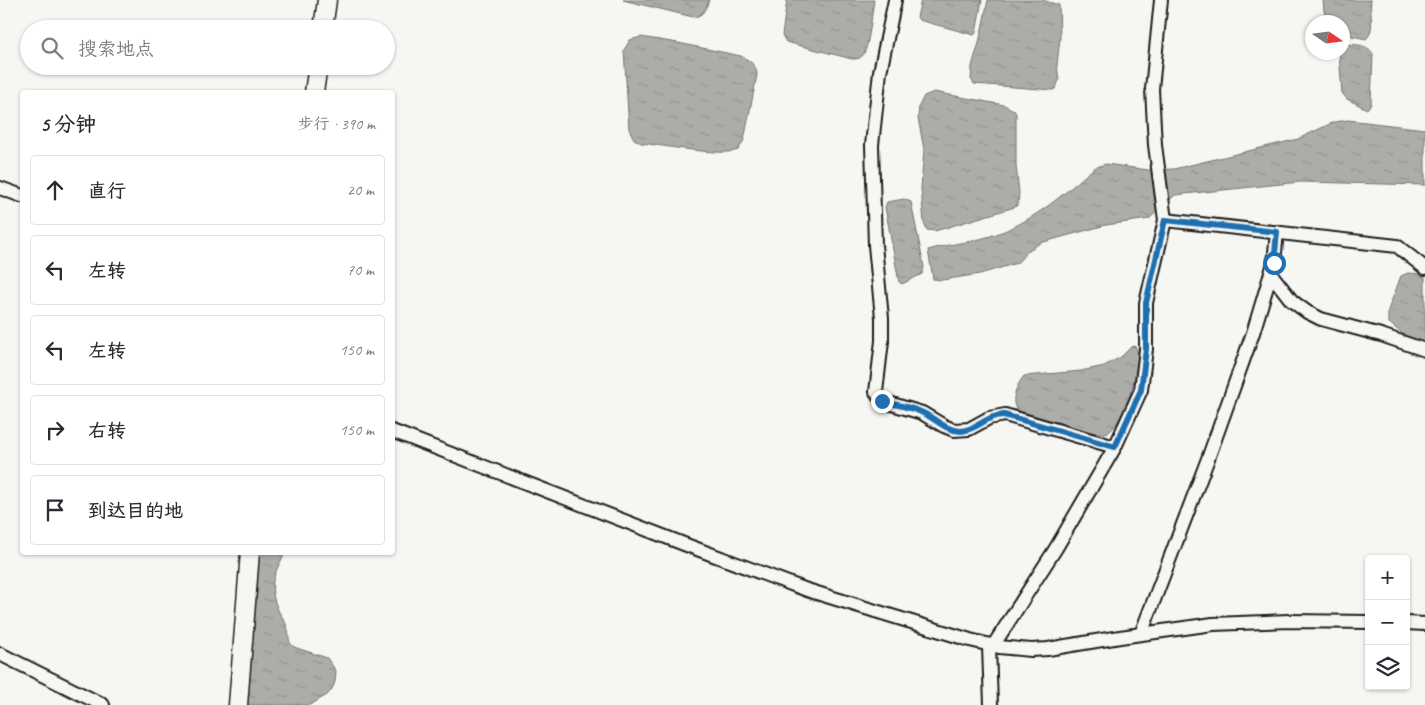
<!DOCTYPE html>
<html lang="zh">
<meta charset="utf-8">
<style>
:root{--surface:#fff;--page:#f7f7f7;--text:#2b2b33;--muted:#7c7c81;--line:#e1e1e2}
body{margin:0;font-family:Caveat,"LXGW WenKai TC",sans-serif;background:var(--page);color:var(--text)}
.controls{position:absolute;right:15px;bottom:15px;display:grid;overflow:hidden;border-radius:5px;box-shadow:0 1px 4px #0004}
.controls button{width:45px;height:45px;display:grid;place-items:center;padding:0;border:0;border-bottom:1px solid var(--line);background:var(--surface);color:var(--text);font:25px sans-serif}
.compass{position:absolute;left:1305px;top:15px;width:45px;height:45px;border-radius:50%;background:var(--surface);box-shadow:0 1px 4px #0004;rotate:103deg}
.stop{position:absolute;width:15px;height:15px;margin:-11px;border:4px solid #1f6fb2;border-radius:50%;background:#fff}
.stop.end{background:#1f6fb2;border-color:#fff;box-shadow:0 1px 5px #0008}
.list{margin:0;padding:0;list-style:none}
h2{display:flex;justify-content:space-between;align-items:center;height:65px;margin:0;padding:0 20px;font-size:21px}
h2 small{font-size:16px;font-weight:400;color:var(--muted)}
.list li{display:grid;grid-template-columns:32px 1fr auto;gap:15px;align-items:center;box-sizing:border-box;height:70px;margin:0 10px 10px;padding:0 10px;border:1px solid var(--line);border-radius:5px}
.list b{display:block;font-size:19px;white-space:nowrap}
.list em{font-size:16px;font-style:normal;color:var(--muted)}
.icon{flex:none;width:28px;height:28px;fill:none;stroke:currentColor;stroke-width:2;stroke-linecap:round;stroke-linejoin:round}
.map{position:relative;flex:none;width:1425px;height:705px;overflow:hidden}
.search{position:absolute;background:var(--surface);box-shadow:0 1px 4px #0004;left:20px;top:20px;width:375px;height:55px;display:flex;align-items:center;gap:12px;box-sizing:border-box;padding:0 18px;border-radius:28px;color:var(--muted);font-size:19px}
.panel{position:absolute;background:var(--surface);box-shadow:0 1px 4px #0004;left:20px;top:90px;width:375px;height:465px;border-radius:5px}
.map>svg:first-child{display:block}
.water{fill:url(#water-ripples);stroke:#727271}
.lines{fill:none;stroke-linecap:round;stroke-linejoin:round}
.street-casing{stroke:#1c1c1c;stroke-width:16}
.secondary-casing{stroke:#1c1c1c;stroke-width:21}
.street{stroke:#f6f6f2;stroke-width:12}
.secondary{stroke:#f6f6f2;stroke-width:18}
.route{stroke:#1f6fb2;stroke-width:6}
</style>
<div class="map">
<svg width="1425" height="705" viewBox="0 0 1425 705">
<defs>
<pattern id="water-ripples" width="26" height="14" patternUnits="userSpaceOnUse" patternTransform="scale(1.25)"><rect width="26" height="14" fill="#acaca9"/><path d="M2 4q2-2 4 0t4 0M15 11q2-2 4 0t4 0" fill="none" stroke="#939391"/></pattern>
</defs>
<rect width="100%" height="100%" fill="#f6f6f2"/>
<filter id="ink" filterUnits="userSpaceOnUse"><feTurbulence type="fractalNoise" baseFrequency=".02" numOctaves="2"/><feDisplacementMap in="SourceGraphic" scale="10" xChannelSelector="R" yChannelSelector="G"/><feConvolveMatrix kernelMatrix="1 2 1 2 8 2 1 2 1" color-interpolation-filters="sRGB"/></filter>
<g filter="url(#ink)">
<g class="water">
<path d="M623,0H709C706,8 703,17 693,17Z"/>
<path d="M787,0H874C872,12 869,47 863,55C860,59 856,59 852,59L786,42L782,35Z"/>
<path d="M921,0H982L976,33L974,35L919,20L917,17Z"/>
<path d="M988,0H1042L1059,5L1060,38L1057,65L1059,80L1056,88L1053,90L974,84L971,79L972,66L979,43Z"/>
<path d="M1323,0H1371C1369,13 1376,30 1366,39L1343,34L1342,22H1328L1324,11Z"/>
<path d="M641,37L678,43L741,56C749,60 757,65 757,75L744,140L738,150C723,157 660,145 641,143L634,139L629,129L624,50L630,40Z"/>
<path d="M1343,44C1353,45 1368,43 1373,54L1371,104L1367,109L1347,99L1342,93L1339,53L1342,52Z"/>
<path d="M934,92L1004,105L1014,110L1016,114V165L1019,193L1018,204L1015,207L935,231L927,230L924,223L921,188L924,149L918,118L919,106L924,96Z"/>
<path d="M1348,120L1425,129V185L1300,182L1175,195L1149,219L1106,225L1040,243L1029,250L1017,263L980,274L942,280L933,279L928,250C952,243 976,242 999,233C1035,220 1065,193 1094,168L1106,164L1148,170L1174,169L1298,139L1334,122Z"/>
<path d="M904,199L911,202L924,267L922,274L902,284L899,282L885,207L887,202Z"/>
<path d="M1408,273L1420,274L1425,277V342L1405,336L1388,322V310L1401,276Z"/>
<path d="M1132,346L1136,347C1144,361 1124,421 1110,431C1105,435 1097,433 1091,432L1023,415C1007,407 1015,387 1024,376L1081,371L1104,366L1121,357Z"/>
<path d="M255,553H285C273,576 267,586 279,612C282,617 287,624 288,630C290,637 287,642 294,647L327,658L336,671L335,682L332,689L327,695L310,705H244Z"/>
</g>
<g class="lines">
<defs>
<g id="street">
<path d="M895,0L880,72L872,145L875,245L882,318V341L876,392L882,401L922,413L944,426L954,430L969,429L989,418L1005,415L1115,447"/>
<path d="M0,188L22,196"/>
<path d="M1165,220L1397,246L1425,268"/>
<path d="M1271,274L1292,301L1307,312L1321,319L1381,335L1425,350"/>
<path d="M392,431L689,546L807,590L970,640L999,647L1031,650L1048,649L1120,637L1213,624L1289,621L1369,622"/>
<path d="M1406,623L1425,624"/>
<path d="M1141,634L1209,456L1253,333L1274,263L1277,232"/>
<path d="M989,646L991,705"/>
<path d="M993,646L1056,548L1115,447L1141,390L1146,349V303L1165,220L1155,145L1152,89L1161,0"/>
<path d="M0,654L103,705"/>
</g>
<g id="secondary">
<path d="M323,29L327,0"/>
<path d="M314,92L318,66"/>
<path d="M238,705L250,552"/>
</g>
</defs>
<use href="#street" class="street-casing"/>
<use href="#secondary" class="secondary-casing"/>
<use href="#street" class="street"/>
<use href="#secondary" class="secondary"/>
</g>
</g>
<g class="lines" filter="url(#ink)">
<path class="route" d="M882,401C896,405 911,407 923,413C936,419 946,431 961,431C977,430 987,415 1004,415L1115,447L1141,390L1146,349V303L1165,220L1277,232L1274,263"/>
</g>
</svg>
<div class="controls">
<button>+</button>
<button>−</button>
<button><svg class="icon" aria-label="layers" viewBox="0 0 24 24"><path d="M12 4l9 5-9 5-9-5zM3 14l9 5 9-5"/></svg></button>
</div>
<svg class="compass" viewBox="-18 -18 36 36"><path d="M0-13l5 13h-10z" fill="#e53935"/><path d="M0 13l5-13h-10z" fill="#7c7c81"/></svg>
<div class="stop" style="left:1274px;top:263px"></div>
<div class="stop end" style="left:882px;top:401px"></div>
<div class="search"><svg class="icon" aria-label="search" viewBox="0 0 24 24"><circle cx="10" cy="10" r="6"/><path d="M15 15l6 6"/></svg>搜索地点</div>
<section class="panel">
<h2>5 分钟<small>步行 · 390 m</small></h2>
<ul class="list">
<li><svg class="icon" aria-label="ahead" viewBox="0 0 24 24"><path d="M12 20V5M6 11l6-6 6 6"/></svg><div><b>直行</b></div><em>20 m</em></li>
<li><svg class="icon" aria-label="left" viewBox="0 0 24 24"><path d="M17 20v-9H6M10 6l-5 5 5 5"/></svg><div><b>左转</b></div><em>70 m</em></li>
<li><svg class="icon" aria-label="left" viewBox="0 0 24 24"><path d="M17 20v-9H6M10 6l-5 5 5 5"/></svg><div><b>左转</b></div><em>150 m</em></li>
<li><svg class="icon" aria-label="right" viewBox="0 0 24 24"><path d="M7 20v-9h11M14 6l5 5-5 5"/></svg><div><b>右转</b></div><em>150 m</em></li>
<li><svg class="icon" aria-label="arrive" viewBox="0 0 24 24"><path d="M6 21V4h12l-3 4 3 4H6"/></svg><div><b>到达目的地</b></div></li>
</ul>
</section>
</div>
